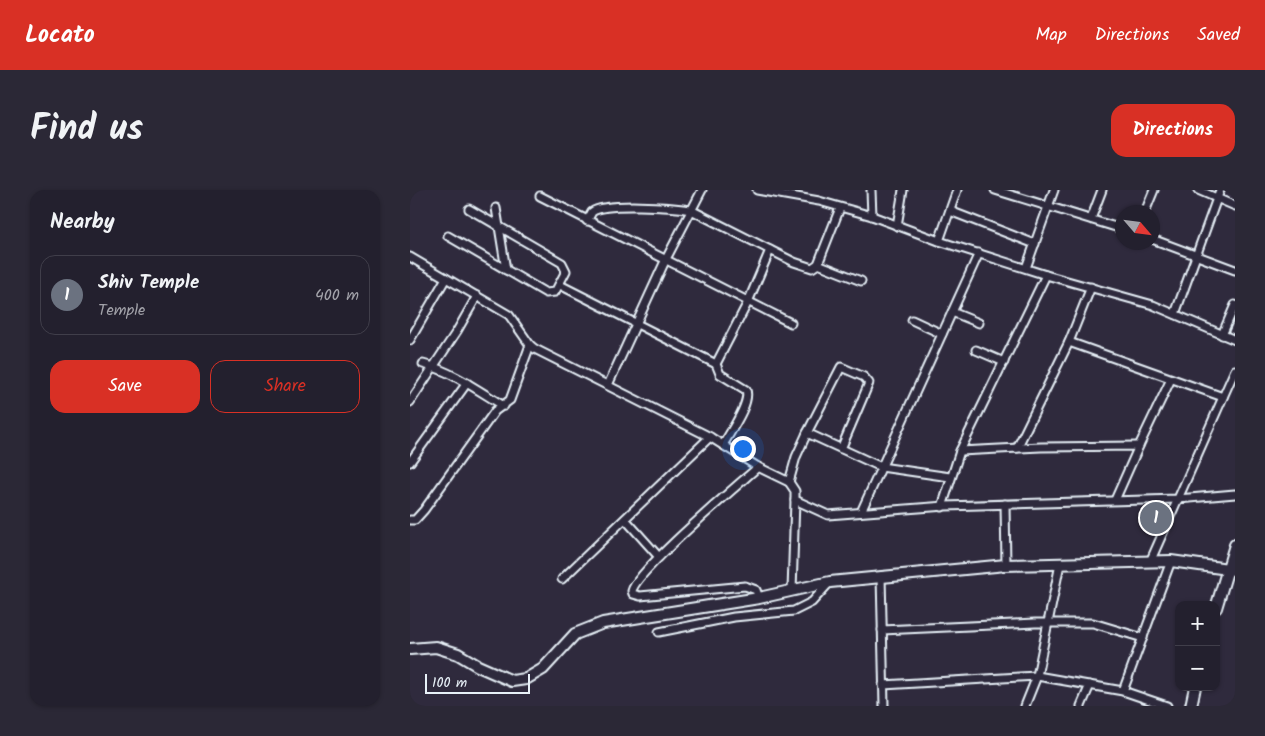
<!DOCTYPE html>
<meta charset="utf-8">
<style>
:root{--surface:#23202e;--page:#2b2836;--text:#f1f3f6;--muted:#a3a3aa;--line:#403e4a;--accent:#d93025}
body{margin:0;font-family:Kalam,sans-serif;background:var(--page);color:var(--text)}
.controls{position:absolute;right:15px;bottom:15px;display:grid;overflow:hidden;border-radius:10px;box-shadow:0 1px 4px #0004}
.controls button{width:45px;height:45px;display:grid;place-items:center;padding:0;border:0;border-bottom:1px solid var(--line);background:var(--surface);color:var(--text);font:25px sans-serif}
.compass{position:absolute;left:705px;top:15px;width:45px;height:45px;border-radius:50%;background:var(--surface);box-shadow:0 1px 4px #0004;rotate:118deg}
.scale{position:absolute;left:15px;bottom:12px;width:105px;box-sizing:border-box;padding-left:5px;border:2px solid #e8f1f8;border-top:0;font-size:14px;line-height:18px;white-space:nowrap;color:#e8f1f8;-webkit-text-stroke:4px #2f2a3d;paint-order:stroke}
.you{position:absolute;left:332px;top:258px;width:18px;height:18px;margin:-12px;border:4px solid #fff;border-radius:50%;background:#1a73e8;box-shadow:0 0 0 8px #1a73e833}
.badge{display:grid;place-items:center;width:32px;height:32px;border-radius:50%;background:var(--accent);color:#fff;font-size:16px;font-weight:700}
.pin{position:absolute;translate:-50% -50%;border:2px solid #fff;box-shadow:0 1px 5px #0006}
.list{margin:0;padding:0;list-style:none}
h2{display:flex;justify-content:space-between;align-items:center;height:65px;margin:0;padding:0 20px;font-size:21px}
h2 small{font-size:16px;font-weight:400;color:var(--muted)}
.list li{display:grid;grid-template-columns:32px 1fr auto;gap:15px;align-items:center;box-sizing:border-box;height:80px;margin:0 10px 10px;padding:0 10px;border:1px solid var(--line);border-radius:15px}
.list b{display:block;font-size:19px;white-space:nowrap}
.list p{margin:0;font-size:16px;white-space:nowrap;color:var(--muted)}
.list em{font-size:16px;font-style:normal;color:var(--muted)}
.actions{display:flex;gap:10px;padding:15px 20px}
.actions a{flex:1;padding:11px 0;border:1px solid var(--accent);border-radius:15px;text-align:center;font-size:18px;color:var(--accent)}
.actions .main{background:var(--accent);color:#fff}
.map{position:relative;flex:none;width:825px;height:516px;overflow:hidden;border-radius:15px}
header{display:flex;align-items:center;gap:30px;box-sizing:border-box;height:70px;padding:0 25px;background:var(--accent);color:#fff}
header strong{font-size:24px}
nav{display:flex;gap:28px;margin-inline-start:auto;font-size:18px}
.intro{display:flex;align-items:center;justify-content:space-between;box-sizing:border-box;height:120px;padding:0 30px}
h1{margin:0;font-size:35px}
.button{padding:12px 22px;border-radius:15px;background:var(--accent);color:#fff;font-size:18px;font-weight:700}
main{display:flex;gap:30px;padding:0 30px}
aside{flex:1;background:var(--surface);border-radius:15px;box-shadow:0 1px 4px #0004}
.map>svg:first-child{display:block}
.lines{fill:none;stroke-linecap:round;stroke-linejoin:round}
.street-casing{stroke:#e8f1f8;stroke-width:11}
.secondary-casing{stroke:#e8f1f8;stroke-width:14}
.street{stroke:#2f2a3d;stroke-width:7}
.secondary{stroke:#2f2a3d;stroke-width:10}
</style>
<header>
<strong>Locato</strong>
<nav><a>Map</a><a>Directions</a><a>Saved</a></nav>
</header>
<div class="intro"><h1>Find us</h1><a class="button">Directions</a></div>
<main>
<aside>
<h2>Nearby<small></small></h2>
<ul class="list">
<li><span class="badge" style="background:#6b7280">1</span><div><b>Shiv Temple</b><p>Temple</p></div><em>400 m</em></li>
</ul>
<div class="actions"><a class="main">Save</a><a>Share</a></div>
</aside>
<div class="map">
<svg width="825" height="516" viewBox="0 0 825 516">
<rect width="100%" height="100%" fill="#2f2a3d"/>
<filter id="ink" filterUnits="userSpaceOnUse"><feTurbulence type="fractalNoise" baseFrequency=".02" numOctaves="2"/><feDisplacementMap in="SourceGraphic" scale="10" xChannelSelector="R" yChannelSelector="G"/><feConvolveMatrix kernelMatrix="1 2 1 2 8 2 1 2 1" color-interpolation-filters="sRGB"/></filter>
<g filter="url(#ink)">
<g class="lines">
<defs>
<g id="street">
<path d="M347,0L409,11L462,26L529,51L636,85L743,115L825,150"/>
<path d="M461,0L462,26"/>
<path d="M585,0L712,39"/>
<path d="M788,0L825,16"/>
<path d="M130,6L381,133"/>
<path d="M86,18L96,80"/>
<path d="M540,21L625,54"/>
<path d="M735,22L744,0"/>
<path d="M681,29L692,0"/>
<path d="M177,31L182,22C195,12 263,17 281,20L384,72L402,78L408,74L430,18"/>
<path d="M487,36L493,0"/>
<path d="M38,46L136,103L145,102L156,81L152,73L59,19"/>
<path d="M742,49L825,80"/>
<path d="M529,51L547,0"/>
<path d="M0,67L99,125L120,155L125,159L300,247L348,277L379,292L385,301V310L382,401"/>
<path d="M408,74L451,91"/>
<path d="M616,78L644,0"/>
<path d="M150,95L306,174"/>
<path d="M542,122L569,133"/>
<path d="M765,124L810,0"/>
<path d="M502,130L532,144"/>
<path d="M812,145L825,115"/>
<path d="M0,150L36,88"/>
<path d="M659,152L813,207"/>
<path d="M566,160L594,172"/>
<path d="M13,174C42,181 69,201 94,216"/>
<path d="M198,195L255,71L292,0"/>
<path d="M0,212L47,141L67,106"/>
<path d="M313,255C320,242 341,213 336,200L310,184L306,174L338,112L360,60"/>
<path d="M729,256L761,189"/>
<path d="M607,258L659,152L681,97"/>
<path d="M431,259L459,193L454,187L431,177L397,243L471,277L540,287"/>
<path d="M550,261L631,257L729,256L705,310"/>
<path d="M0,272L57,193"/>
<path d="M348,277C327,296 226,381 222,401L223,404L230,406L335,396L346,400L349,408"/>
<path d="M379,292L386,267L397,243"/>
<path d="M385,310L418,325L535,316L768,309L825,304"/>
<path d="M595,314L596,375"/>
<path d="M532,317L550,261L636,85"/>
<path d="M451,322L569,63"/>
<path d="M215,329L249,367"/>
<path d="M0,330H5L14,320L85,221L100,210L120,155"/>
<path d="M740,372L825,180"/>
<path d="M471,386L474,516"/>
<path d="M152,389L300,247"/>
<path d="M472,440L625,433H683L733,448"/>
<path d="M249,442L324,427L384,421L402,412L420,392"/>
<path d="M473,495L627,486L713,501L757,516"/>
<path d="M713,501L761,371"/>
<path d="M615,516L627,486L650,374"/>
<path d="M671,516L680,495"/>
</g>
<g id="secondary">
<path d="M806,418L825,355"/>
<path d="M0,459L26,457L48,464L68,476L102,491L116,489L133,479L165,444L193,433L349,408L420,392L596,375L761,371L825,380"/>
<path d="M781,516L785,497"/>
</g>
</defs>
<use href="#street" class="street-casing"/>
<use href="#secondary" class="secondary-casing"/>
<use href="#street" class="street"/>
<use href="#secondary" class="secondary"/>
</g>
</g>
</svg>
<div class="controls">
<button>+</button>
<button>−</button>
</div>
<svg class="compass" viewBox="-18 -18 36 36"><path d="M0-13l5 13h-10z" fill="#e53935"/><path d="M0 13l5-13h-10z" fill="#a3a3aa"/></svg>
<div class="scale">100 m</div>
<div class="you"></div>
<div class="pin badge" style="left:746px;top:328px;background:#6b7280">1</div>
</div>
</main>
